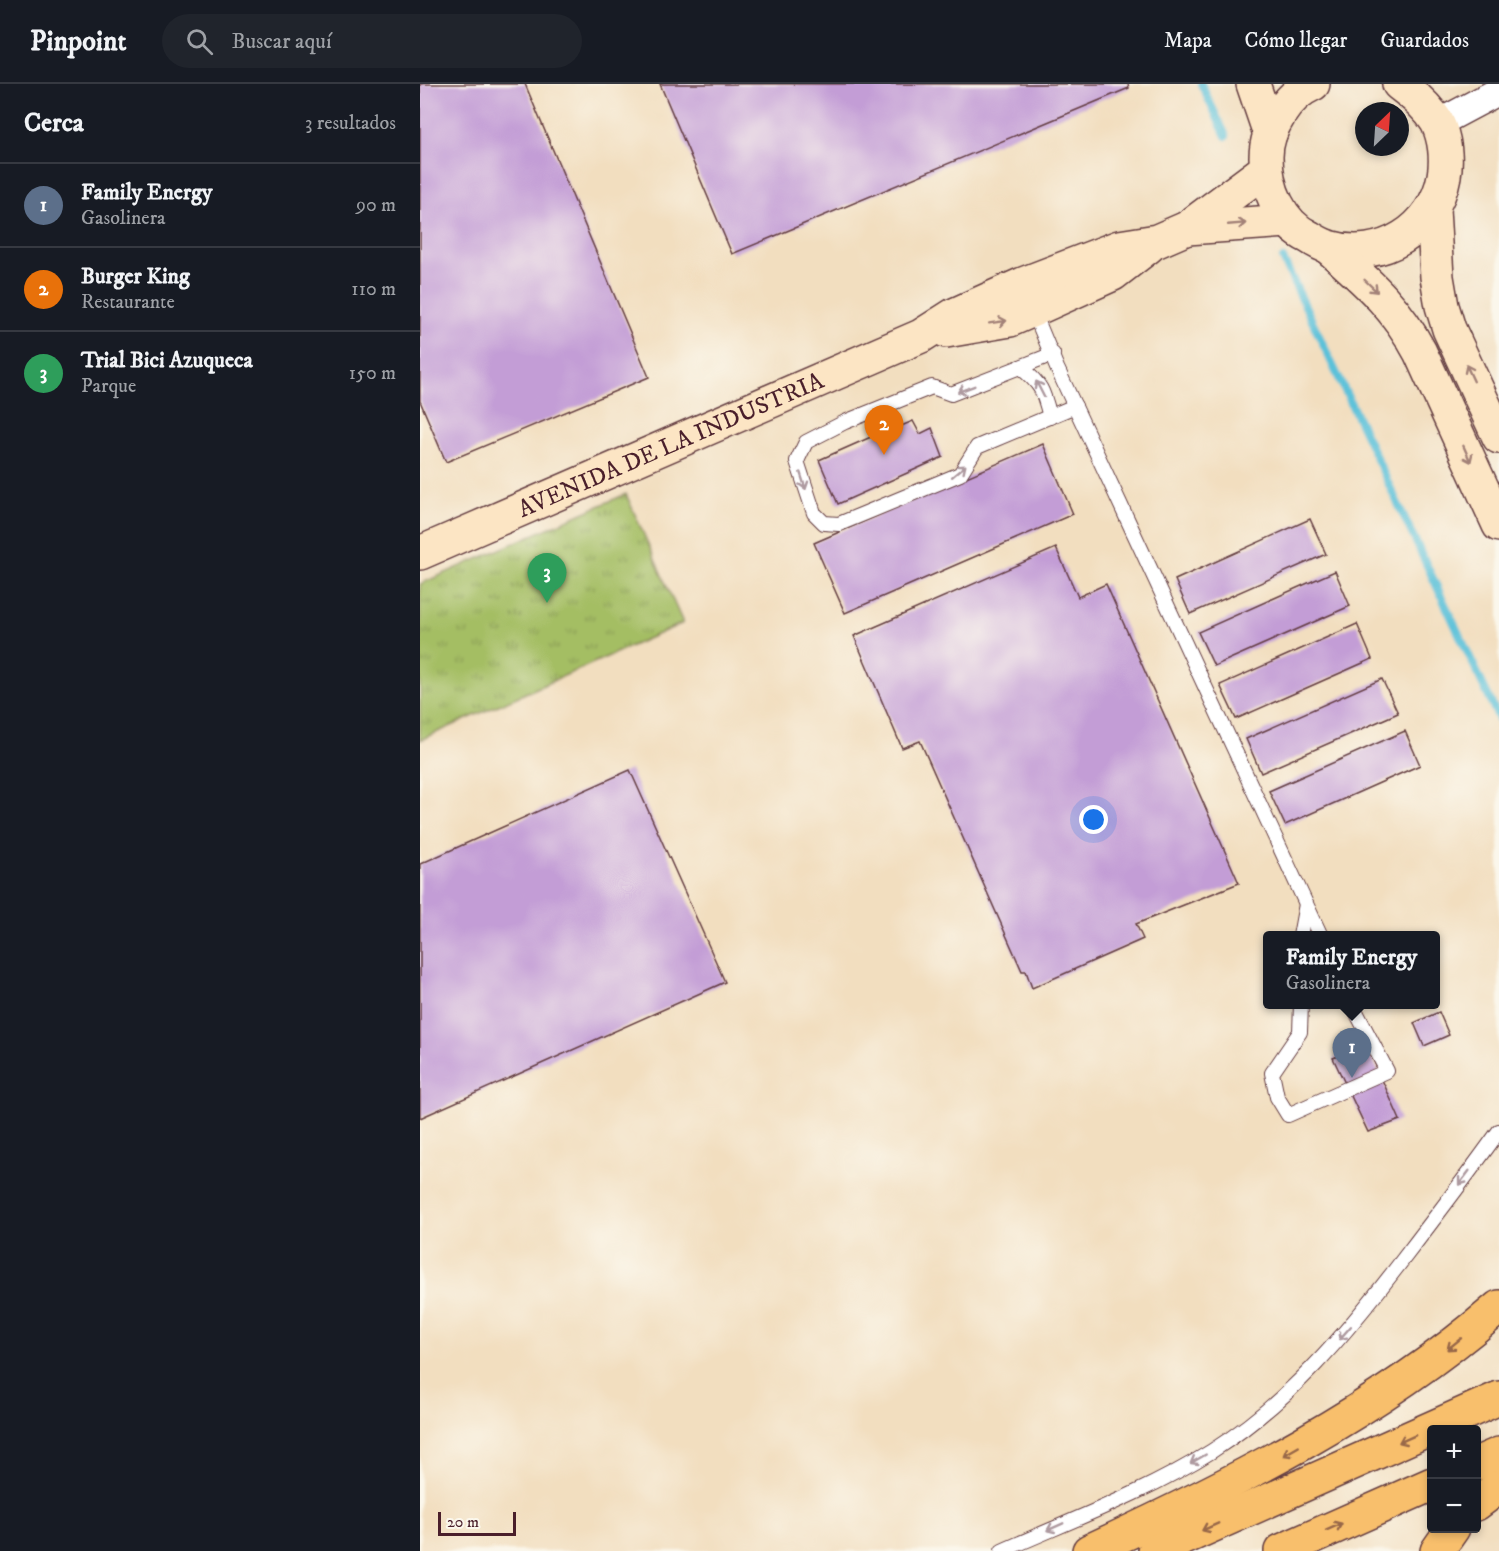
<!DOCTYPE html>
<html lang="es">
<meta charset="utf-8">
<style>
:root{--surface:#171b24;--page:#20242c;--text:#f1f3f6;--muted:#9ea1a6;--line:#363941;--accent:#ea580c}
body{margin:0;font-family:"IM FELL DW Pica",serif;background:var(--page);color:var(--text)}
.controls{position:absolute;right:18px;bottom:18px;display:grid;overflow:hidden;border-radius:6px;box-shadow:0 3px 9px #0003}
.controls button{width:54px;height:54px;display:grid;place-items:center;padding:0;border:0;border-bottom:2px solid var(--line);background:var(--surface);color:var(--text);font:30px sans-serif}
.compass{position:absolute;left:935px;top:18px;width:54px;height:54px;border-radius:50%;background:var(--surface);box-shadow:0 3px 9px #0003;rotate:25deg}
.scale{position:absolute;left:18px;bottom:15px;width:78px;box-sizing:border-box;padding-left:6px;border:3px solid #4a1f2b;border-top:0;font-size:16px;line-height:21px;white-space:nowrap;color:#4a1f2b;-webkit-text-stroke:4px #fbf7ec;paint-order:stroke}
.you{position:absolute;left:674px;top:736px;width:21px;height:21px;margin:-15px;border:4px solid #fff;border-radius:50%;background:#1a73e8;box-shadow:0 0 0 9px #1a73e833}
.badge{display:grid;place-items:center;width:39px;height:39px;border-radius:50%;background:var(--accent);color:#fff;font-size:20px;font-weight:700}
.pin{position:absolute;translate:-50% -50px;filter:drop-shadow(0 2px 3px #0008)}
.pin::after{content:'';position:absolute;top:32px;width:21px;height:18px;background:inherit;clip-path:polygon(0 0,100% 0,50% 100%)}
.popup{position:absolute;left:843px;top:847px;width:177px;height:78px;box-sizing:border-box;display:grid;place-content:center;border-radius:6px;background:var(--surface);filter:drop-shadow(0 2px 4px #0005);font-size:20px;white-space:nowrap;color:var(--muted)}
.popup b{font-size:22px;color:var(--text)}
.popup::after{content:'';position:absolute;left:50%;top:100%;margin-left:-12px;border:12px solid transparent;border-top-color:var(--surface)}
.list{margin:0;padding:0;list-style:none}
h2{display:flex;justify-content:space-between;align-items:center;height:78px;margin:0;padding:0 24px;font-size:26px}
h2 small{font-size:20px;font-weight:400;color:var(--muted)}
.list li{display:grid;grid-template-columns:39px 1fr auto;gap:18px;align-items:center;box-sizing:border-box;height:84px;padding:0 24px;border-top:2px solid var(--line)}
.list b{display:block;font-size:22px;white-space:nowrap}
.list p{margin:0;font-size:20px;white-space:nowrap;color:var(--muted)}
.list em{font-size:20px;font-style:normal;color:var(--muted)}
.icon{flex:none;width:33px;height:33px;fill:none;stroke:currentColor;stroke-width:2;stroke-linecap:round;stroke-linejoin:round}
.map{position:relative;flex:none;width:1079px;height:1467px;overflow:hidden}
header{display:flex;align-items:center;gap:36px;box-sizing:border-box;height:84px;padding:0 30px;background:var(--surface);border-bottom:2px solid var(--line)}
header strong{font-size:28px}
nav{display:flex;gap:33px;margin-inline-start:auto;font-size:21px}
.search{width:420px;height:54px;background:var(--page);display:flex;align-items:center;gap:15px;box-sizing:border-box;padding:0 21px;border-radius:33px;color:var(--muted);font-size:22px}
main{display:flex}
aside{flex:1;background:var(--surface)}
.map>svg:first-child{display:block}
.grass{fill:url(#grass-tufts);stroke:#776e48;stroke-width:1.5}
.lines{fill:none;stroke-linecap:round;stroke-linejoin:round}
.stream{stroke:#5bc1d9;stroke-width:8}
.building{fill:#c39dd6}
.lane-casing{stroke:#633c41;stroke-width:16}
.street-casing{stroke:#633c41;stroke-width:30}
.secondary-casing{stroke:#633c41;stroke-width:36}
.highway-casing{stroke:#633c41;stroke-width:36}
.lane{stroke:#fff;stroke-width:14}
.street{stroke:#fff;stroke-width:27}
.secondary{stroke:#fce5c4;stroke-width:33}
.highway{stroke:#f8bf6c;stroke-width:33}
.oneway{stroke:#a38278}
.oneway2{stroke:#ae9aa0}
.oneway3{stroke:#986748}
.labels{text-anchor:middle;stroke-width:4.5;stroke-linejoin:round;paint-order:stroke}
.street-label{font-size:24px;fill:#4a1f2b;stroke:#fbf7ec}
</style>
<header>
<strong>Pinpoint</strong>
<div class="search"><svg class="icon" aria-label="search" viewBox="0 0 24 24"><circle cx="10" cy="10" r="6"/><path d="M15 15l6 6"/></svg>Buscar aquí</div>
<nav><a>Mapa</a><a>Cómo llegar</a><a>Guardados</a></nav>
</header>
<main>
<aside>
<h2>Cerca<small>3 resultados</small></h2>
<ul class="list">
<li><span class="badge" style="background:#5c6f8a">1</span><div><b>Family Energy</b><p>Gasolinera</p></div><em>90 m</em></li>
<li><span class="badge" style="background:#e8710a">2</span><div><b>Burger King</b><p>Restaurante</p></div><em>110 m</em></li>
<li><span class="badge" style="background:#2e9e5b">3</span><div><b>Trial Bici Azuqueca</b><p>Parque</p></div><em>150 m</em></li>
</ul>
</aside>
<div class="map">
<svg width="1079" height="1467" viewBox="0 0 1079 1467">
<defs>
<pattern id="grass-tufts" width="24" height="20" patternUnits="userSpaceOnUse" patternTransform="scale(1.5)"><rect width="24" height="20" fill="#a4be64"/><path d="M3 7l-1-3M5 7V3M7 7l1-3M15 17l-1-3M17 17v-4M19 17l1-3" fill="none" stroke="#889a53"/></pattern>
</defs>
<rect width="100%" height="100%" fill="#fbf7ec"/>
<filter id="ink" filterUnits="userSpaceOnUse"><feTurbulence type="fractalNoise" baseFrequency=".0167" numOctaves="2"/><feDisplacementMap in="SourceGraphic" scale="12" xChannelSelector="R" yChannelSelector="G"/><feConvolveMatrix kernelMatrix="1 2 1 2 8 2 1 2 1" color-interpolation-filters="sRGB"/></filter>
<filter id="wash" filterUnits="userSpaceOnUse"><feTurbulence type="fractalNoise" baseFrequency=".008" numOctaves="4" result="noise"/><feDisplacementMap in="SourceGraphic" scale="24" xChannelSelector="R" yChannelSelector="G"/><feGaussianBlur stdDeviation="1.35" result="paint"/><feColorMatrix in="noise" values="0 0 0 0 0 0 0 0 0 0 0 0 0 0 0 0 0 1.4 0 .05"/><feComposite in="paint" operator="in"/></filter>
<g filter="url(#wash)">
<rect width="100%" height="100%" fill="#f2debf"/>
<path class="grass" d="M206,410L263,539L0,656V500Z"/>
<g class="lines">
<g class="stream">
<path d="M781,0L806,52"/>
<path d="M863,175L1079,635"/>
</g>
</g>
<g id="blocks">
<g class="building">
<path d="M0,0H105L229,293L26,378L0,317Z"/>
<path d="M240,0H708L709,4L312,170Z"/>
<path d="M493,337L500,350L512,344L523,373L418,420L399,376L478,341L479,343Z"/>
<path d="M623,360L653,430L425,529L394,459Z"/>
<path d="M890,435L906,470L770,530L755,496Z"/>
<path d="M636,464L658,513L686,500L819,799L716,840L723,855L612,904L606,887H602L500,657L482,664L434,552Z"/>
<path d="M915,487L930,522L794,582L778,548Z"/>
<path d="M937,540L952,575L816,635L800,601Z"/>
<path d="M962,595L978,629L841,689L826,655Z"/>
<path d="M985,647L1000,681L865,741L849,707Z"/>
<path d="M210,686L305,898L0,1034V780Z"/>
<path d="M1019,928L1029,951L1004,962L994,939Z"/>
<path d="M947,962L980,1036L948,1048L913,974Z"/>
</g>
</g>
</g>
<g filter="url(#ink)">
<use href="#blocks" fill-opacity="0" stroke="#633c41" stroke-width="1.5"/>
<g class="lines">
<defs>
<g id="lane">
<path d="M613,226L637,284L901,852"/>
<path d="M633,270L531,310L512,303L425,338L386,358L377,377L394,429L404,439L419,440L540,390L557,363L655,322"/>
<path d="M600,283C622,301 623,306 630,333"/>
<path d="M880,852L886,820"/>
<path d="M881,920L880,948L852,989L857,1013L868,1031L967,987L932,920"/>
<path d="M582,1467C652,1436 727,1408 792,1367C870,1317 925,1251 981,1178C1014,1135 1047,1092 1079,1047"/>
</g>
<path id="street" d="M1017,40L1079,7"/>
<g id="secondary">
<path d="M833,0L850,50"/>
<path d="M893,0C867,11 846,45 846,73C846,104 860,139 889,153C895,157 902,161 909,163C961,179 1015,145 1024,92C1027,75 1025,54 1017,38C1007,22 994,11 979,0"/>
<path d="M1013,125L1017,193L1022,222L1029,245L1079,353"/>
<path d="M767,144L868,137"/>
<path d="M908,163C947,198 975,221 1000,268L1079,441"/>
<path d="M526,247L590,236L613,226L693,190L728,163"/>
<path id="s1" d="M0,469L501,252L534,231L603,200L699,163L737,157L767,144L846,85"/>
</g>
<g id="highway">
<path d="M1056,1380L1079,1370"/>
<path d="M1056,1420L1079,1403"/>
<path d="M669,1467C815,1399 956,1329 1079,1223"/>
<path d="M735,1467L1079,1314"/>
<path d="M861,1467L1012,1400"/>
<path d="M1017,1467L1033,1444"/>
</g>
</defs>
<use href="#lane" class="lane-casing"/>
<use href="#street" class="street-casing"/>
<use href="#secondary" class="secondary-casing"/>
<use href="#highway" class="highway-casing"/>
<use href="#lane" class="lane"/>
<use href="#street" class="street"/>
<use href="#secondary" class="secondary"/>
<use href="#highway" class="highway"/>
</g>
<defs><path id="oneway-shaft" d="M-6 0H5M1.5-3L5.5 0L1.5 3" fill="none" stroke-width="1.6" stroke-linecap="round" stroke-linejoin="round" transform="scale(1.5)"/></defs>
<g class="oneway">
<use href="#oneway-shaft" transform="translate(817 140) rotate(-5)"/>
<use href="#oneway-shaft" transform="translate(951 202) rotate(44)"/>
<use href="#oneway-shaft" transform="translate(578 238) rotate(-9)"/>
<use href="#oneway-shaft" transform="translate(1050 289) rotate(-115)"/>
<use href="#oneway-shaft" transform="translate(1047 370) rotate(66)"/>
</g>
<g class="oneway2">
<use href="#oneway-shaft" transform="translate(546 305) rotate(159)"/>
<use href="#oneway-shaft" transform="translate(620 305) rotate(-117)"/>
<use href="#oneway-shaft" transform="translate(539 387) rotate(-40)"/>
<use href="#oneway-shaft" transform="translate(383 397) rotate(72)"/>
<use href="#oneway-shaft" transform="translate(1044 1094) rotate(127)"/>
<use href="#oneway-shaft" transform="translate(925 1249) rotate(131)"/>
<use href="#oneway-shaft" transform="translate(778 1375) rotate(150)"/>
<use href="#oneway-shaft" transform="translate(635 1443) rotate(156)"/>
</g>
<g class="oneway3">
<use href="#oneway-shaft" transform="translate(1034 1260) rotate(141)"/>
<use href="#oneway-shaft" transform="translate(987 1355) rotate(156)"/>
<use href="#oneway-shaft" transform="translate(871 1367) rotate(150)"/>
<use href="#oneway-shaft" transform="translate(790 1443) rotate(156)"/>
<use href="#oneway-shaft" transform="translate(914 1443) rotate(-24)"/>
</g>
</g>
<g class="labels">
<g class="street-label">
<text dy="8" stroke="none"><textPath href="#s1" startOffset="273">AVENIDA DE LA INDUSTRIA</textPath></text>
</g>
</g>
</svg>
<div class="controls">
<button>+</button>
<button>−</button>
</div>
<svg class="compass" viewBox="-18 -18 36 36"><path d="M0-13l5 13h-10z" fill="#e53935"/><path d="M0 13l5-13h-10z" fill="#9ea1a6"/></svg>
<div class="scale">20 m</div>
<div class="you"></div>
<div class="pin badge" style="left:932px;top:994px;background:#5c6f8a">1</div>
<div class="popup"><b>Family Energy</b>Gasolinera</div>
<div class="pin badge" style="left:464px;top:371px;background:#e8710a">2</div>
<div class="pin badge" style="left:127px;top:519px;background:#2e9e5b">3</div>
</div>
</main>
